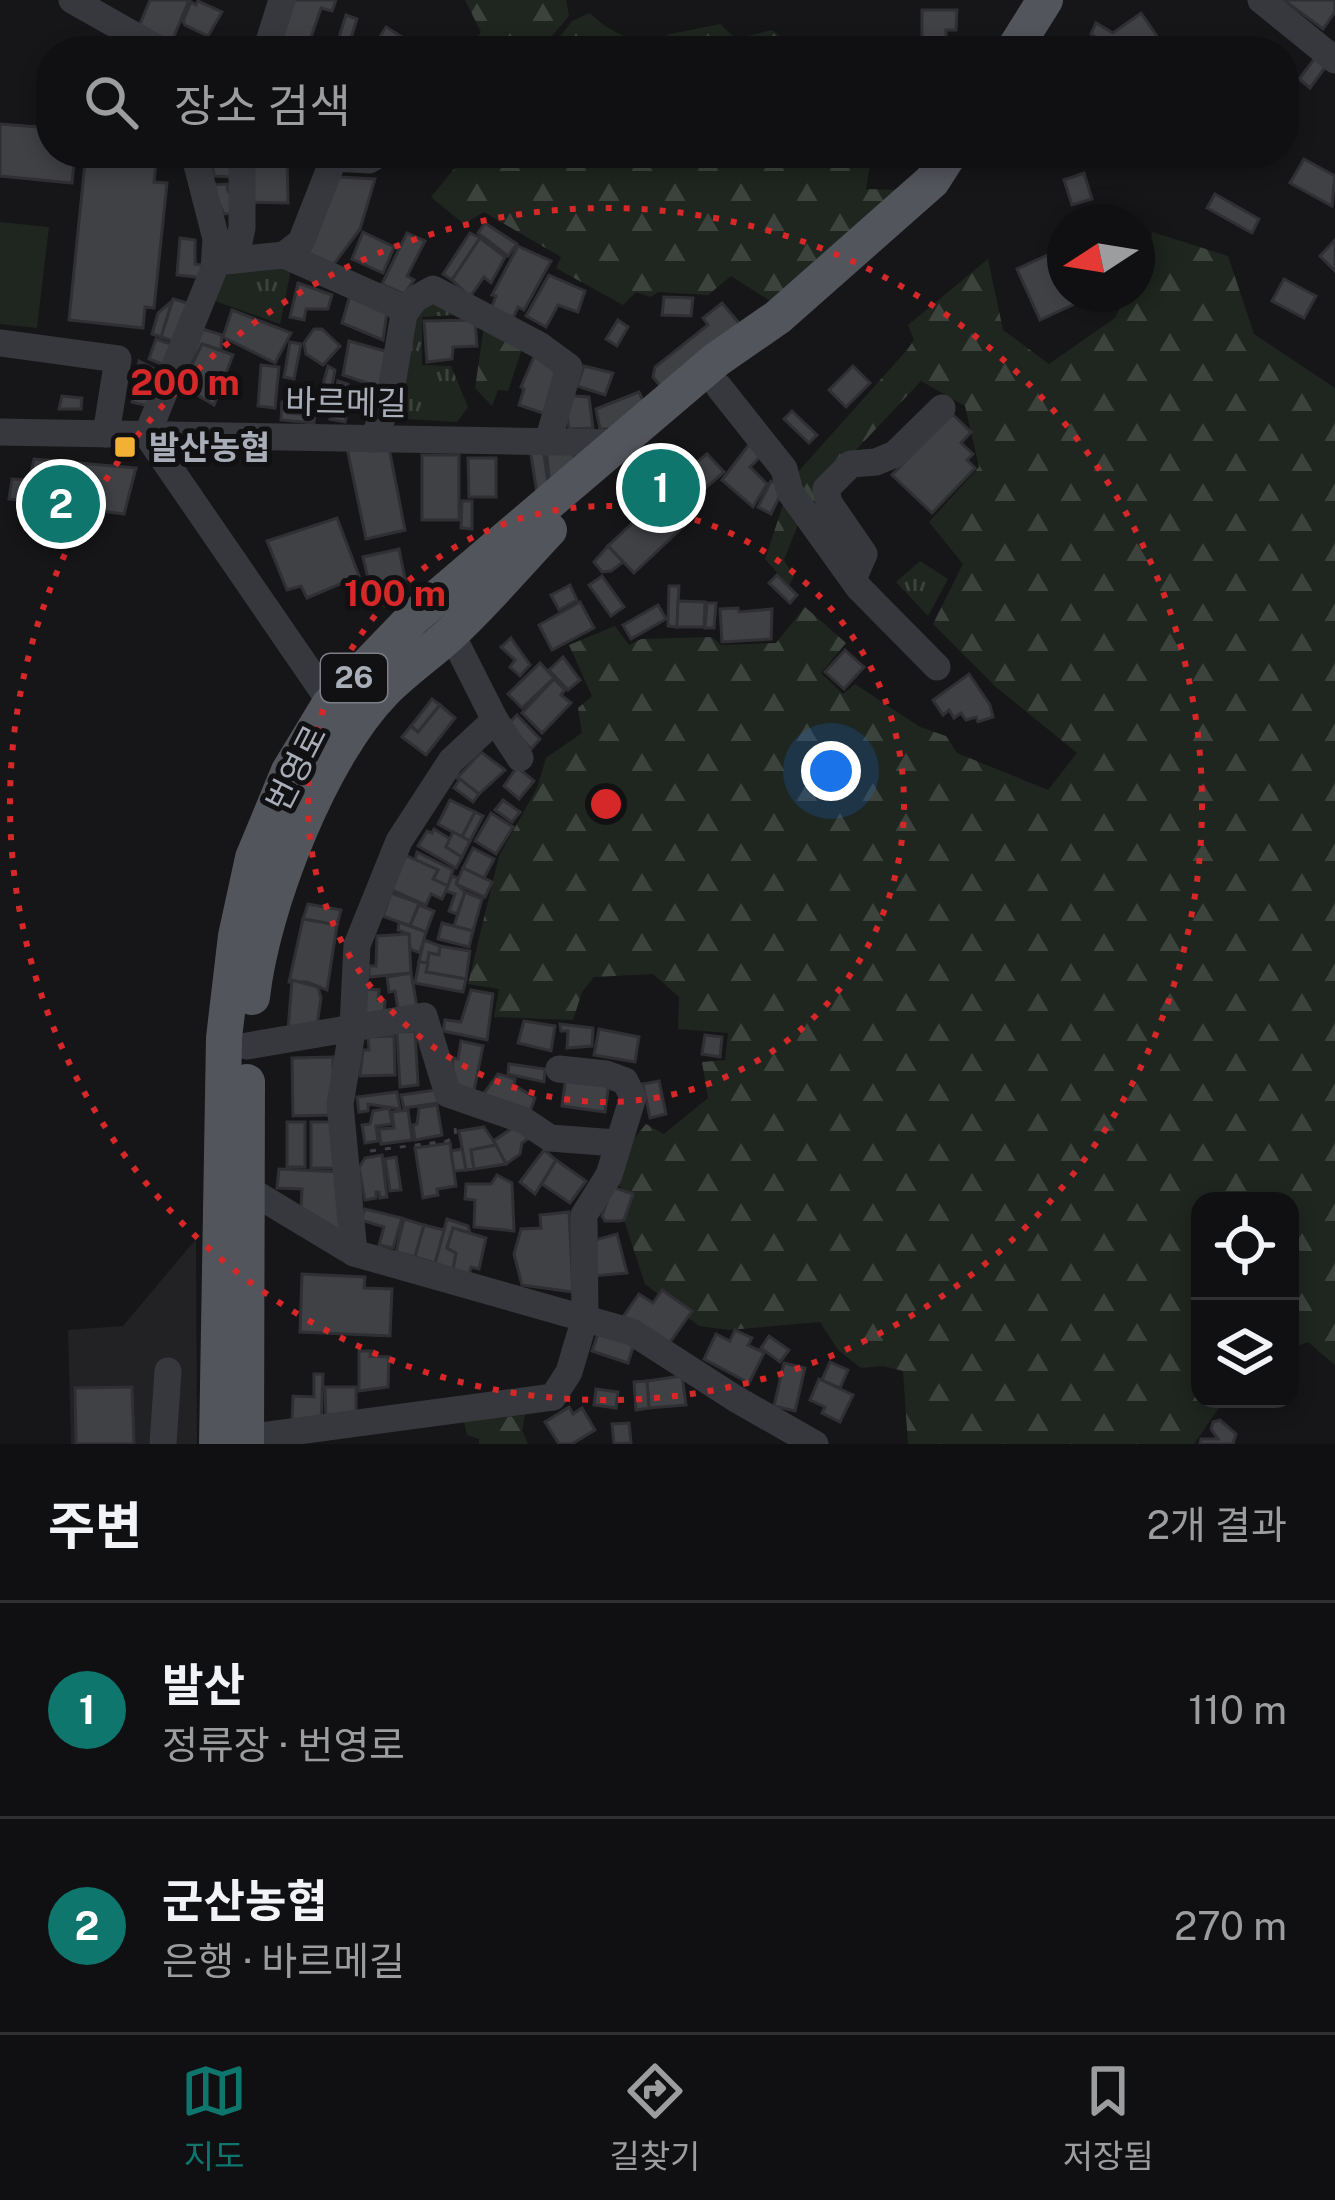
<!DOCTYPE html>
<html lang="ko">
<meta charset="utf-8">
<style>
:root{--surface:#101012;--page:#19191b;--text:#f1f3f6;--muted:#9c9d9f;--line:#303032;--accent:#0f766e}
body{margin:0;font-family:"Public Sans","Noto Sans KR",sans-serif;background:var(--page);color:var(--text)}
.controls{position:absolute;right:36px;bottom:36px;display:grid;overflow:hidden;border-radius:24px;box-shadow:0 6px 18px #0003}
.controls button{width:108px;height:108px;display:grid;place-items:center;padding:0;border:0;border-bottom:3px solid var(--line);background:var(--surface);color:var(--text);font:60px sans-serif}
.compass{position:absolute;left:1047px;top:204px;width:108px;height:108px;border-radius:50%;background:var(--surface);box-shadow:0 6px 18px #0003;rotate:258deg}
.you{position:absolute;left:831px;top:771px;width:42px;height:42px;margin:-30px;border:9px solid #fff;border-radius:50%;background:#1a73e8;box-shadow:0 0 0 18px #1a73e833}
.badge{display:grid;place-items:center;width:78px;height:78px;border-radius:50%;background:var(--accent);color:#fff;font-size:39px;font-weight:700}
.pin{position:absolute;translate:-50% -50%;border:6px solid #fff;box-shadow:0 3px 12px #0006}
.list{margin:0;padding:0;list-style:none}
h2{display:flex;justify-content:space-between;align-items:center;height:156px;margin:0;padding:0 48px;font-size:51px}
h2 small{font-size:39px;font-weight:400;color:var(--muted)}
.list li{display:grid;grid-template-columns:78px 1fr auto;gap:36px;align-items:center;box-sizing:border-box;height:216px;padding:0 48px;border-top:3px solid var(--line)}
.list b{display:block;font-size:45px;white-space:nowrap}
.list p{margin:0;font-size:39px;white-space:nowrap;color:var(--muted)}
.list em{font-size:39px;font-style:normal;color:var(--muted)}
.icon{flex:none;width:66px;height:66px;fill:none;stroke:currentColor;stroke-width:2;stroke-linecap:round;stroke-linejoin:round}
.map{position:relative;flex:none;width:1335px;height:1444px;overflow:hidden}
.search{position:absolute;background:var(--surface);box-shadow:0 6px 18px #0003;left:36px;right:36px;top:36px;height:132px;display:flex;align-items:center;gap:30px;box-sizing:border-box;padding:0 42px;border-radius:48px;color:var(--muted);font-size:45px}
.sheet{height:588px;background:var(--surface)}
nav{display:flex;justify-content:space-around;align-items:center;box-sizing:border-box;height:168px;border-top:3px solid var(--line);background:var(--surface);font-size:33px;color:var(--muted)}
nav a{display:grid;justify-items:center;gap:6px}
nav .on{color:var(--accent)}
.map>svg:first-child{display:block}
.built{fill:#222225}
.grass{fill:url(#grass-tufts)}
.forest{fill:url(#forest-firs)}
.park{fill:#1e261f}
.building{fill:#404145;stroke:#303034;stroke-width:3}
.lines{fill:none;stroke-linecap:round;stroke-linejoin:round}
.path{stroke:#3d3f44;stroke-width:3;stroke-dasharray:6 9;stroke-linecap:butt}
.minor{stroke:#37383d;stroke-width:27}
.major{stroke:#53555c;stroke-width:36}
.ring{fill:none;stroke:#d62828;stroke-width:6;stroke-dasharray:6 12}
.poi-dot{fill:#f2b134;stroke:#111113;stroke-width:4.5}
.labels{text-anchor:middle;stroke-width:10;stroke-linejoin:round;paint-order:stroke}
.shield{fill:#111113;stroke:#7b7e86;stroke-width:3}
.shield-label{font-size:30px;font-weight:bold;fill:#a8adb8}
.street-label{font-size:33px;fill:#a8adb8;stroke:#111113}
.poi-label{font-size:33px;font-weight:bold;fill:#a8adb8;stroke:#111113;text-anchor:start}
.centre{fill:#d62828;stroke:#111113;stroke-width:6}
.ring-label{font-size:36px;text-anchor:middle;font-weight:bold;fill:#d62828;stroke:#111113;stroke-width:10;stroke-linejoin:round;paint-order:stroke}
</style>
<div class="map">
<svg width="1335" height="1444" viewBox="0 0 1335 1444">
<defs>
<pattern id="grass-tufts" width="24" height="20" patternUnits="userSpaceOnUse" patternTransform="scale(3)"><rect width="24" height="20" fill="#1e261f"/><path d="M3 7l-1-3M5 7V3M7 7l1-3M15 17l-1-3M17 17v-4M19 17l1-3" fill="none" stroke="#3c433d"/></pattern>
<pattern id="forest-firs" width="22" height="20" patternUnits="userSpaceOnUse" patternTransform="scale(3)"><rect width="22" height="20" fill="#1e261f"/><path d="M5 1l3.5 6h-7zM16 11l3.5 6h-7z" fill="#3c433d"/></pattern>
</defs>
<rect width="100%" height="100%" fill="#161618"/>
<path class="built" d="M196,1239L197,1444H71L68,1330L123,1326Z"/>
<g class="grass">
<path d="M235,266L291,269L280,324L215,301L223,275Z"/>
<path d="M427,298L470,314L422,317V365L451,366L468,407L457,422L390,418L412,312Z"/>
<path d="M920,561L948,579L928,616L896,582Z"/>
</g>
<g class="forest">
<path d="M465,0H566L569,16L539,51H468L481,32Z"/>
<path d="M590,13C607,31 625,35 646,48L670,34L720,24L736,39L772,30L800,51H549L572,21Z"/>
<path d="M467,153H872L866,189L906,190L775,304L731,276L708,295L658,292L651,297L636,292L623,305L556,268L561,257L484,212L464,224L431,197Z"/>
<path d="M1152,232L1228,256L1254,334L1335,388V1365L1308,1342L1290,1349V1201H1200V1399H1225L1194,1444H908L903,1371L883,1366L861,1368L838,1350L820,1322L729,1330L699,1326L645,1284L621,1211L626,1192L616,1183L628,1146L646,1124L664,1134L708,1098L702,1062L725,1060L728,1033L678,1029L679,997L653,974L594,977L582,992L573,1020L494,1017L499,989L468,984L499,856L537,788L546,758L582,733L578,708L592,696L569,645L615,626L629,645L641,639L712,637L721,645L776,643L805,607L846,643L821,673L843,694L855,684L920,727L946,736L957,753L1048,790L1077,753L996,687L933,624L963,564L929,522L979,467L965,406L921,381L822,486L858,553L801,501L797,473L907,350L914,340L908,325L988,259L1003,330L1049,364L1115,318L1127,294H1137C1137,271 1150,255 1152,232Z"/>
<path d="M485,319L524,343L508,391L498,390L492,406L475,388Z"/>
<path d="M787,493L801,517L784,560L794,576L789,586L765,559Z"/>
<path d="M525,1415L522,1430L528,1444H479V1439L467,1435L464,1421Z"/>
</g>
<path class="park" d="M0,222L49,227L37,328L0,324Z"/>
<g class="building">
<path d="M150,0H189L172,41L138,29Z"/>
<path d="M293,0H336L332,11L321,8L308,46L276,38Z"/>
<path d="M1284,0H1335V12L1323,29Z"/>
<path d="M198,1L222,12L208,36L185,25L183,21L191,2L196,5Z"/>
<path d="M922,10H957L956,30H946V51H922Z"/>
<path d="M1141,13L1159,39L1143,51H1090L1102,41L1091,34L1096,23L1113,33Z"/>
<path d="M346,15L357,19L347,51L336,47Z"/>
<path d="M386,27L410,42L405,51L373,48Z"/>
<path d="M1315,58L1326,66L1310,88L1299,79Z"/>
<path d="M42,103L51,104V128L40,127Z"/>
<path d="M0,124L51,128V153H75L72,183L0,176Z"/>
<path d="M86,153L157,154L154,182L167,183L154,308L145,307L143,328L69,320Z"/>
<path d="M211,153H236L232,177L214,176Z"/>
<path d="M248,153H287L288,203L245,202Z"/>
<path d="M1304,159L1335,176L1332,206L1290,183Z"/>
<path d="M1084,173L1092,199L1072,205L1064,180Z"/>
<path d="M338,177L375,179L360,229L328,272L304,257Z"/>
<path d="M227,184L228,192L237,193L235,213L224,214L211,185Z"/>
<path d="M1215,194L1259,219L1252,233L1207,208Z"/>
<path d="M1099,209L1102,222H1079L1077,214Z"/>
<path d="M485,223L517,244L508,256L478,233Z"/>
<path d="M363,232L394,247L383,273L352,259Z"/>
<path d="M407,233L425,241L407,276L414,280L404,294L382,284Z"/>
<path d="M470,233L480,238L452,280L443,274Z"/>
<path d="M180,238L195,240V264L207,266L205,278L177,275Z"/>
<path d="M480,238L505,257L491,283L484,277L470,297L452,280Z"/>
<path d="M1335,240V271L1320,256Z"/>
<path d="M518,246L551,261L524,310L518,307L512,320L491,309L496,296L492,295Z"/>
<path d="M1065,247V294H1096L1040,320L1017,269Z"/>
<path d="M549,275L585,291L578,312L558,305L546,327L526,316Z"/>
<path d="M1284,279L1316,296L1304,318L1272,301Z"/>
<path d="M298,283L332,295L328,309H306L304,320L290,317Z"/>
<path d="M350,295L387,312L383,340L342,323Z"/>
<path d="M664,297L693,298L691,316L662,315Z"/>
<path d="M173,299L187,303L179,343L161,337Z"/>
<path d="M172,301L161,337L152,334L158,313Z"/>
<path d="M722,303L744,329L666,393L653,377L655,367L708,325L703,318Z"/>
<path d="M232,310L291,333L275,363L223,337Z"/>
<path d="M475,320L477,346L453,347L452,359L427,362L424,321Z"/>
<path d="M618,320L628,327L617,346L606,339Z"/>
<path d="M203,329L222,335L221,350L202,344L182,381Z"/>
<path d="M314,329H322L340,346L323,365L306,354L304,343Z"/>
<path d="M156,339L179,347L171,368L149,359Z"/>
<path d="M349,341L392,353L381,388L343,375Z"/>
<path d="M290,342L301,344L294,379L284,377Z"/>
<path d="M202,344L233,355L214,405L182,386Z"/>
<path d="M536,352L561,374L546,414L519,405L524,389L521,387Z"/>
<path d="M139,361L164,374L149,406L132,402Z"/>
<path d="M261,365L279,367L275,408L258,406Z"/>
<path d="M328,366L335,370L328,407L324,406V381Z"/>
<path d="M584,366L613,373L605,395L577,386Z"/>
<path d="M853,366L870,383L846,407L829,390Z"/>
<path d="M338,381L348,384L347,392L352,393L345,422L330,419Z"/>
<path d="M639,392L647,409L614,429H600L596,409Z"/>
<path d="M62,396L82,398L81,409H59Z"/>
<path d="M574,396L589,397L593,428L569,429L566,408Z"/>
<path d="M282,402H289L288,413L315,415L314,423L281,420Z"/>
<path d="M792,411L817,435L809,443L784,419Z"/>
<path d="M951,413L971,432L961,443L973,454L967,460L975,468L932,513L892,475Z"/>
<path d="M751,442L763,454L750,467L767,484L753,507L722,480Z"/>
<path d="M546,446L572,449L577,467L550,490Z"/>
<path d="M543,447L549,491L537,493L530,449Z"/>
<path d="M347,448H389L405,530L366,539Z"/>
<path d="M707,454L724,472L701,492L683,473Z"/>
<rect x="422" y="455" width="37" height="65"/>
<path d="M468,458H496V497H469Z"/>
<path d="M34,459L136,468L124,514L9,499L12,479L29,480Z"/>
<path d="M771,481L784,487L771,514L758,507Z"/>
<path d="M659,498L685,525L634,573L608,546Z"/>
<path d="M462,501H472V529L461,528Z"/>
<path d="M337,518L359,576L307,598L301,586L287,590L267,541Z"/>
<path d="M608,546L623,562L611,571L602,572L594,562Z"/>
<path d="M399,549L407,589L372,596L363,557Z"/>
<path d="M777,575L797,595L790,603L769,583Z"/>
<path d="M602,576L624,607L611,616L589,585Z"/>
<path d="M570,585L577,600L559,610L551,595Z"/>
<path d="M669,586H679L677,627L668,626Z"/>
<path d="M678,601L705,602L704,627H677Z"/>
<path d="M580,602L594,628L552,650L539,625Z"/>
<path d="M707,603H716L714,628H705Z"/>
<path d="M658,605L666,619L631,639L623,625Z"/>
<path d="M738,608L739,612L772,609L771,639L722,642L720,609Z"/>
<path d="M511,638L530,665L520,676L510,667L515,660L501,647Z"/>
<path d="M845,650L864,667L844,689L825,672Z"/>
<path d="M563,657L580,680L568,690L549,670Z"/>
<path d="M540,663L554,678L522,708L508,694Z"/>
<path d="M969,674L990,705L993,717L978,722L976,717L966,720L961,713L954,718L949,710L943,715L933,700Z"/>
<path d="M554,679L565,690L561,695L571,703L542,733L522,713Z"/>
<path d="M432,699L440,705L418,732L411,726Z"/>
<path d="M440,705L455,718L426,755L402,737L411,726L418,732Z"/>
<path d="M517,715L540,739L531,749L508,724Z"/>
<path d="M481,752L505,770L479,794L457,778Z"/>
<path d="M517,767L534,781L519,799L504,786Z"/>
<path d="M460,779L479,794L473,802L454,788Z"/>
<path d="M450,800L475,812L462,837L438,824Z"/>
<path d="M503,800L520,812L512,822L495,810Z"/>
<path d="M475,812L483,816L470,841L462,837Z"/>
<path d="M491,813L513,827L496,854L475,841Z"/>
<path d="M434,829L450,839L446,847L462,857L456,868L418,846L427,831L432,833Z"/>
<path d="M453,832L470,841L462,857L446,847Z"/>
<path d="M473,848L494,859L484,878L463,868Z"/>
<path d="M417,852L453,870L448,886L433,879L438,870L415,860Z"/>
<path d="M405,855L438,870L433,879L448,886L442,899L431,894L426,905L390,889Z"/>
<path d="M463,868L492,882L485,897L456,884Z"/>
<path d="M452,876L458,878L456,884L465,892L457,914L449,911L455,894L446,891Z"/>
<path d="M465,892L482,899L473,931L454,926Z"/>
<path d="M391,893L419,903L410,926L383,916Z"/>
<path d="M308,904L341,910L337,925L303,919Z"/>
<path d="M419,905L434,911L426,932L410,926Z"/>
<path d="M303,919L337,925L327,990L307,982H289Z"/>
<path d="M399,922L426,932L420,953L410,949L409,934L398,930Z"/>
<path d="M442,923L473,931L469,947L438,939Z"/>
<path d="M409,934L411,973L369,977V966H376L377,936Z"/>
<path d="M424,940L440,946L439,955L429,953L428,963L419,962Z"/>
<path d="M440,946L470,951L466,979L426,972L429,953L439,955Z"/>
<path d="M419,962L428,963L426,972L466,979L463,992L415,983Z"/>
<path d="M411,973L417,1007L399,1016L395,991L389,992L387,977Z"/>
<path d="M292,980L318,987L321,998L317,1025L288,1030Z"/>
<path d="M366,989L379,990L378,1000L385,1001L384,1015L363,1013Z"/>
<path d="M471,990L493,994L487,1040L443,1031L445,1020L461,1022Z"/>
<path d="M524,1021L555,1026L551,1051L518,1043Z"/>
<path d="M560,1024L593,1028L592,1046L567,1048L568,1031H561Z"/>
<path d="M599,1029L639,1037L635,1062L594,1055Z"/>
<path d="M415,1031L418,1085L400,1087L397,1032Z"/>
<path d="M705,1035L722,1037L720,1057L702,1054Z"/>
<path d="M394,1036L395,1075L360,1076L363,1050H369L368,1037Z"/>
<path d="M461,1041L483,1046L474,1091L452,1087L453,1058L458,1059Z"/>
<path d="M333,1057L334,1115L293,1116L292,1058Z"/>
<path d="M509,1064L545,1069L544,1082L508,1074Z"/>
<path d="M498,1074L515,1079L514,1085L535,1098L527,1120L479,1100Z"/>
<path d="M566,1077L609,1083L605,1112L562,1106Z"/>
<path d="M659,1081L666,1114L650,1118L643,1084Z"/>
<path d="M436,1090L438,1103L404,1108L401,1095Z"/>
<path d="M397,1092L400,1109L368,1104V1111L359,1112L357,1097Z"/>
<path d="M437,1105L442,1135L415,1140L413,1125L417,1124L419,1108Z"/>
<path d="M389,1108L392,1124L376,1126L378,1141L365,1143L362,1125L370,1124L373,1111Z"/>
<path d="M408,1110L412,1140L381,1144L379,1129L394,1128L392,1112Z"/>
<rect x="287" y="1122" width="18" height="45"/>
<path d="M311,1122H337L336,1168H311Z"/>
<path d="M519,1124L529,1138L522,1143L520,1154L506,1164L493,1141Z"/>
<path d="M484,1127L496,1145L471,1150L474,1169L466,1170L459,1131Z"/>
<path d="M450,1143L456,1186L437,1189L438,1195L423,1198L415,1148Z"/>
<path d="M496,1145L506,1164L474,1169L471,1150Z"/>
<path d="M462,1149L466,1170L454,1171L451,1151Z"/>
<path d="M544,1150L556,1160L535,1194L520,1182Z"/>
<path d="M382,1155L387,1197L380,1198L379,1192H376V1198L365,1200L359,1168L365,1158Z"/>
<path d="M396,1157L401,1190L390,1191L385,1159Z"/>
<path d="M556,1160L586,1181L570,1203L542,1184Z"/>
<path d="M279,1169L341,1172V1232L301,1209L302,1189L277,1188Z"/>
<path d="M497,1175L512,1183L514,1231L474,1227L475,1200L465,1199L466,1184H491Z"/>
<path d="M612,1187L633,1194L624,1220L620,1221H605L602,1216Z"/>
<path d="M365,1209L402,1218L393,1248L379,1245L384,1227L361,1220Z"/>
<path d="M569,1212L573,1292L522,1285L514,1254L521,1229L541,1228L540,1215Z"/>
<path d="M404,1219L424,1225L415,1257L396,1252Z"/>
<path d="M447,1219L468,1226L470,1233L453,1228L447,1248L456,1253L453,1270L435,1263Z"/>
<path d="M424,1225L444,1230L435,1263L415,1257Z"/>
<path d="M453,1228L486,1238L479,1269L471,1267L469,1275L453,1270L456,1253L447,1248Z"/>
<path d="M617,1234L627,1273L594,1276L588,1242Z"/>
<path d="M302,1274L365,1277L364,1288L392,1289L390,1336L300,1332Z"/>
<path d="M662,1290L692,1311L666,1348L623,1317L639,1294L653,1303Z"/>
<path d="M735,1330L752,1338L748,1345L764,1353L749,1383L704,1359L716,1334L730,1341Z"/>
<path d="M598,1334L635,1341L628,1363L592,1351Z"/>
<path d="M769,1336L789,1350L780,1362L761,1348Z"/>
<path d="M359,1351H371L370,1356L389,1357L388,1387L359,1391Z"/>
<path d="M830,1362L848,1370L840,1388L822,1380Z"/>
<path d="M784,1363L805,1368L795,1411L774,1406Z"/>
<path d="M314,1374H323L321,1424L292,1423L293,1396L314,1397Z"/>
<path d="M682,1376L686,1405L649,1408L647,1381Z"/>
<path d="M819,1379L853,1395L840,1422L822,1413L825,1407L810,1400Z"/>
<path d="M647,1381L649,1408L636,1410L634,1382Z"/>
<path d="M132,1387L134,1444H76L75,1388Z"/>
<path d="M325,1387H356V1419H326Z"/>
<path d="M596,1389L618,1392L616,1408L594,1405Z"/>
<path d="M569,1407L573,1414L582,1408L595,1430L572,1444H559L545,1422Z"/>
<path d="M1220,1420L1236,1434L1233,1444H1200L1201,1439H1218L1211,1429L1213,1422Z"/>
<path d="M629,1423L631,1443L614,1444L612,1424Z"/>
</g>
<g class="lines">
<path class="path" d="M370,1151L447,1141L456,1136L454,1120"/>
<g class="minor">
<path d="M72,0L162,51"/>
<path d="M1261,0L1335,60"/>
<path d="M266,51L282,0"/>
<path d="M194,153L216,239L214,269L147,435L340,716"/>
<path d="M284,255L301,242L334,158L369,160L381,153"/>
<path d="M235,260L242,228V153"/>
<path d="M215,262L284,255L396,305L404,314"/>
<path d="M0,343L118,359L106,434"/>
<path d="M719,387L784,469L790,492L859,588L937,667"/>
<path d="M0,432L619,443"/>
<path d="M373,439L389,402L404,314L415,299L433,289L539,345L569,367L548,442"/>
<path d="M853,579L864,554L829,503L826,489L851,464L876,462L895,454L942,408"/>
<path d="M451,633L495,720L520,758"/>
<path d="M247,1046L424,1016L448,1094L523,1120L550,1138L616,1143"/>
<path d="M246,1188L354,1253L632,1332L736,1399L815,1444"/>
<path d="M354,1253L340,1104L353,1026L357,945L399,841L451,761L495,720"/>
<path d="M246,1438L553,1397L569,1372L585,1318L584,1215L609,1175L633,1097L625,1081L606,1074L559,1069"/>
<path d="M163,1444L168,1371"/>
</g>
<g class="major">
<path d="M1013,51L1045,0"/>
<path d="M252,997C262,906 321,755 385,690C405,670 428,654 448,636C484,603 516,565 549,530"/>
<path d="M217,1444L224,1038L236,936L253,858L289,771L329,705L412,619L716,360L778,317L932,181L950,153"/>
<path d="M246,1444L247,1082"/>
</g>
</g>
<g class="ring">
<circle cx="606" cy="804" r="298"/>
<circle cx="606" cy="804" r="596"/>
</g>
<rect class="poi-dot" x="113" y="435" width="24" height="24" rx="6"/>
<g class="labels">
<rect class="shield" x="321" y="654" width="66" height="48" rx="9"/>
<g class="shield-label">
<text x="354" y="688">26</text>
</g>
<g class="street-label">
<text transform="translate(346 402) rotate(1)" y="12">바르메길</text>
<text transform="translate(296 768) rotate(-63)" y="12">번영로</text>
</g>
<g class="poi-label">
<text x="149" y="459">발산농협</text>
</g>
</g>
<circle cx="606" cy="804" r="18" class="centre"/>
<g class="ring-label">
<text x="185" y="395">200 m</text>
<text x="395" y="606">100 m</text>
</g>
</svg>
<div class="controls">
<button><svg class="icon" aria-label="locate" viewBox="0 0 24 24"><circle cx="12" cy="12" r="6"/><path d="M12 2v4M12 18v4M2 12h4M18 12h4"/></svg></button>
<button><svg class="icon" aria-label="layers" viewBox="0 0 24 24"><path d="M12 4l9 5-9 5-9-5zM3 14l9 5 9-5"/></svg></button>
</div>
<svg class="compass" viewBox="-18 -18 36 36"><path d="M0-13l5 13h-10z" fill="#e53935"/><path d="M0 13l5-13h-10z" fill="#9c9d9f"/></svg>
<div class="you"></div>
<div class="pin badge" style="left:661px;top:488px">1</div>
<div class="pin badge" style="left:61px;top:504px">2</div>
<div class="search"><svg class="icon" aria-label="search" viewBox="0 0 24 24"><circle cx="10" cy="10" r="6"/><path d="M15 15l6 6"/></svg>장소 검색</div>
</div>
<section class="sheet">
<h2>주변<small>2개 결과</small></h2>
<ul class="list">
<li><span class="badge">1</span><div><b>발산</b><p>정류장 · 번영로</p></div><em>110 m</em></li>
<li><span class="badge">2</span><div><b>군산농협</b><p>은행 · 바르메길</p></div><em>270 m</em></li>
</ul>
</section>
<nav>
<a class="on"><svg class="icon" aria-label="map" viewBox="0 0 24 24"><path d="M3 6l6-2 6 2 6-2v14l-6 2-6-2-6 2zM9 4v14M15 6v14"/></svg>지도</a>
<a><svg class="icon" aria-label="directions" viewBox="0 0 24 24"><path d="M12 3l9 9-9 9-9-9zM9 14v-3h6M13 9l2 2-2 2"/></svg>길찾기</a>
<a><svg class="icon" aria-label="saved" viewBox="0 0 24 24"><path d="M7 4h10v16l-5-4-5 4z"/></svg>저장됨</a>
</nav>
